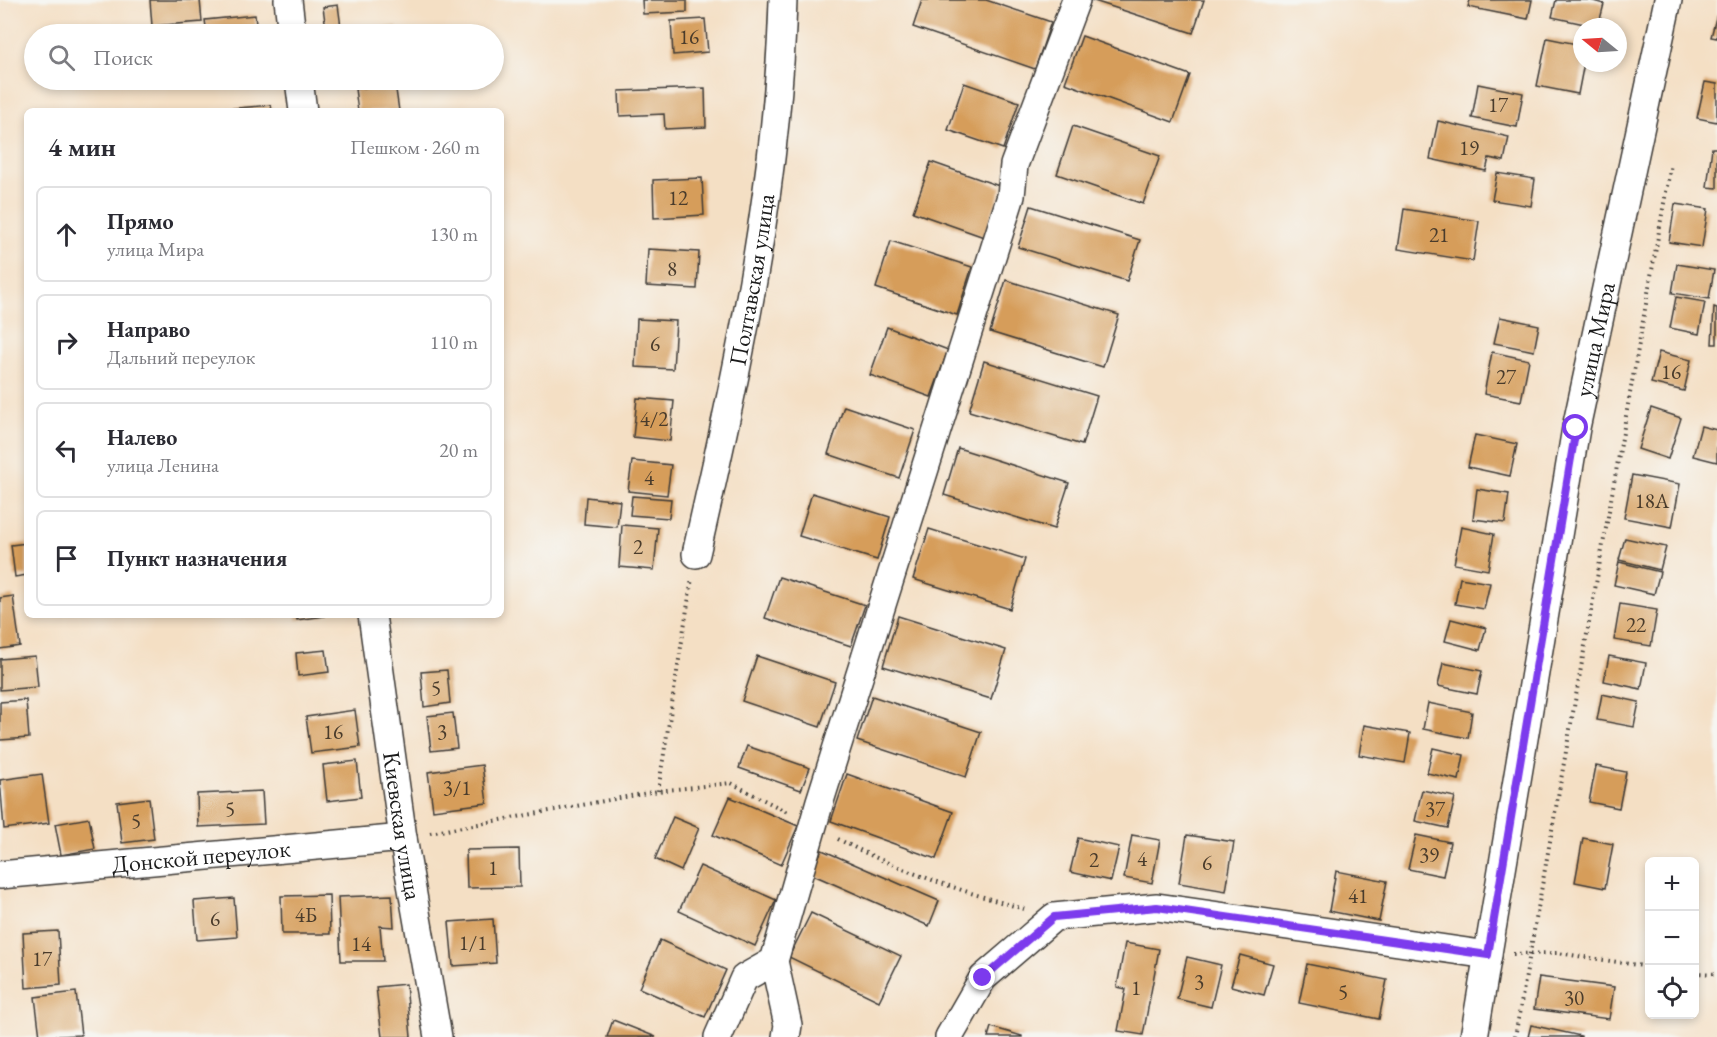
<!DOCTYPE html>
<html lang="ru">
<meta charset="utf-8">
<style>
:root{--surface:#fff;--page:#f2f2f3;--text:#2b2b33;--muted:#7c7c81;--line:#e1e1e2}
body{margin:0;font-family:"EB Garamond",serif;background:var(--page);color:var(--text)}
.controls{position:absolute;right:18px;bottom:18px;display:grid;overflow:hidden;border-radius:9px;box-shadow:0 3px 9px #0003}
.controls button{width:54px;height:54px;display:grid;place-items:center;padding:0;border:0;border-bottom:2px solid var(--line);background:var(--surface);color:var(--text);font:30px sans-serif}
.compass{position:absolute;left:1573px;top:18px;width:54px;height:54px;border-radius:50%;background:var(--surface);box-shadow:0 3px 9px #0003;rotate:288deg}
.stop{position:absolute;width:18px;height:18px;margin:-14px;border:4px solid #7c3aed;border-radius:50%;background:#fff}
.stop.end{background:#7c3aed;border-color:#fff;box-shadow:0 2px 6px #0008}
.list{margin:0;padding:0;list-style:none}
h2{display:flex;justify-content:space-between;align-items:center;height:78px;margin:0;padding:0 24px;font-size:26px}
h2 small{font-size:20px;font-weight:400;color:var(--muted)}
.list li{display:grid;grid-template-columns:39px 1fr auto;gap:18px;align-items:center;box-sizing:border-box;height:96px;margin:0 12px 12px;padding:0 12px;border:2px solid var(--line);border-radius:9px}
.list b{display:block;font-size:22px;white-space:nowrap}
.list p{margin:0;font-size:20px;white-space:nowrap;color:var(--muted)}
.list em{font-size:20px;font-style:normal;color:var(--muted)}
.icon{flex:none;width:33px;height:33px;fill:none;stroke:currentColor;stroke-width:2;stroke-linecap:round;stroke-linejoin:round}
.map{position:relative;flex:none;width:1717px;height:1037px;overflow:hidden}
.search{position:absolute;background:var(--surface);box-shadow:0 3px 9px #0003;left:24px;top:24px;width:480px;height:66px;display:flex;align-items:center;gap:15px;box-sizing:border-box;padding:0 21px;border-radius:33px;color:var(--muted);font-size:22px}
.panel{position:absolute;background:var(--surface);box-shadow:0 3px 9px #0003;left:24px;top:108px;width:480px;height:510px;border-radius:9px}
.map>svg:first-child{display:block}
.building{fill:#d69d5a}
.lines{fill:none;stroke-linecap:round;stroke-linejoin:round}
.minor-casing{stroke:#3c3935;stroke-width:30}
.path{stroke:#3c3935;stroke-width:4;stroke-dasharray:1.5 4.5;stroke-linecap:butt}
.minor{stroke:#fff;stroke-width:27}
.route{stroke:#7c3aed;stroke-width:8}
.labels{text-anchor:middle;stroke-width:5;stroke-linejoin:round;paint-order:stroke}
.number-label{font-size:21px;fill:#4a3c2c}
.street-label{font-size:24px;fill:#1c1c1c;stroke:#f6f6f2}
</style>
<div class="map">
<svg width="1717" height="1037" viewBox="0 0 1717 1037">
<rect width="100%" height="100%" fill="#f6f6f2"/>
<filter id="ink" filterUnits="userSpaceOnUse"><feTurbulence type="fractalNoise" baseFrequency=".0167" numOctaves="2"/><feDisplacementMap in="SourceGraphic" scale="12" xChannelSelector="R" yChannelSelector="G"/><feConvolveMatrix kernelMatrix="1 2 1 2 8 2 1 2 1" color-interpolation-filters="sRGB"/></filter>
<filter id="wash" filterUnits="userSpaceOnUse"><feTurbulence type="fractalNoise" baseFrequency=".008" numOctaves="4" result="noise"/><feDisplacementMap in="SourceGraphic" scale="24" xChannelSelector="R" yChannelSelector="G"/><feGaussianBlur stdDeviation="1.35" result="paint"/><feColorMatrix in="noise" values="0 0 0 0 0 0 0 0 0 0 0 0 0 0 0 0 0 1.4 0 .05"/><feComposite in="paint" operator="in"/></filter>
<g filter="url(#wash)">
<rect width="100%" height="100%" fill="#f4dfc4"/>
<g id="blocks">
<g class="building">
<path d="M150,0H200L202,22L152,26Z"/>
<path d="M642,0H687V12L643,14Z"/>
<path d="M922,0H986L1051,22L1035,69L913,27Z"/>
<path d="M1091,0H1204L1193,33Z"/>
<path d="M1470,0H1532L1528,19L1468,7Z"/>
<path d="M1556,0H1590L1604,4L1598,27L1552,17Z"/>
<path d="M338,5L341,27L326,29L323,7Z"/>
<path d="M1717,14V38L1711,37Z"/>
<path d="M255,15L257,34H207L205,20Z"/>
<path d="M705,19L708,52L673,55L671,21Z"/>
<path d="M397,26L398,34H377L376,29Z"/>
<path d="M1082,36L1190,75L1173,122L1065,83Z"/>
<path d="M1547,38L1582,45V63H1584L1578,94L1537,86Z"/>
<path d="M1705,82L1717,84V122L1697,118Z"/>
<path d="M395,83L399,111H358L355,89Z"/>
<path d="M964,83L1019,102L1003,149L948,130Z"/>
<path d="M1478,84L1523,93L1517,127L1472,118Z"/>
<path d="M705,88L706,127L665,129L664,114L620,116L619,91Z"/>
<path d="M271,105L272,111H227V109Z"/>
<path d="M1438,121L1509,137L1504,161L1489,158L1486,171L1430,159Z"/>
<path d="M1073,126L1160,156L1143,204L1057,174Z"/>
<path d="M1712,148H1717V188L1707,187Z"/>
<path d="M931,162L1002,187L984,237L913,212Z"/>
<path d="M1497,173L1535,179L1531,206L1492,200Z"/>
<path d="M702,178L704,215L654,218L653,180Z"/>
<path d="M1675,204L1708,209L1702,247L1669,242Z"/>
<path d="M1031,206L1140,240L1127,281L1018,247Z"/>
<path d="M1404,209L1479,221L1473,261L1398,249Z"/>
<path d="M891,241L972,267L957,315L876,288Z"/>
<path d="M648,249L699,252L697,289L646,286Z"/>
<path d="M1677,264L1714,270L1709,299L1672,293Z"/>
<path d="M1006,280L1119,315L1103,367L990,332Z"/>
<path d="M1676,297L1705,302L1699,334L1670,328Z"/>
<path d="M1714,307L1717,308V344H1712Z"/>
<path d="M1500,317L1539,325L1534,351L1494,343Z"/>
<path d="M637,319L676,321L673,369L635,367Z"/>
<path d="M887,327L948,350L931,397L870,375Z"/>
<path d="M1492,352L1529,360L1521,401L1484,394Z"/>
<path d="M1659,352L1691,360L1684,391L1651,383Z"/>
<path d="M984,361L1097,396L1082,445L969,411Z"/>
<path d="M637,398L674,401L670,441L633,437Z"/>
<path d="M844,406L915,430L899,478L828,454Z"/>
<path d="M1651,408L1681,418L1668,459L1638,449Z"/>
<path d="M1701,426L1717,430V462L1693,456Z"/>
<path d="M1475,435L1517,444L1510,476L1468,467Z"/>
<path d="M958,448L1069,483L1054,529L944,495Z"/>
<path d="M632,461L671,465L667,495L628,491Z"/>
<path d="M1632,475L1680,484L1672,527L1624,518Z"/>
<path d="M1477,489L1509,494L1505,523L1473,519Z"/>
<path d="M812,493L890,517L877,560L799,536Z"/>
<path d="M632,496L671,499L669,518L630,515Z"/>
<path d="M586,497L620,501L617,527L584,524Z"/>
<path d="M622,525L658,528L654,570L619,567Z"/>
<path d="M1461,527L1494,534L1488,570L1454,564Z"/>
<path d="M929,529L1025,559L1010,609L913,579Z"/>
<path d="M1625,538L1666,547L1660,570L1619,560Z"/>
<path d="M27,543V575L15,577L11,545Z"/>
<path d="M1619,562L1660,572L1654,594L1614,585Z"/>
<path d="M779,577L865,605L851,646L765,618Z"/>
<path d="M1460,578L1490,583L1484,609L1455,604Z"/>
<path d="M13,596L20,646L0,649V598Z"/>
<path d="M1620,604L1657,610L1651,646L1614,640Z"/>
<path d="M296,615H324V616L297,620Z"/>
<path d="M898,616L1006,650L991,699L883,666Z"/>
<path d="M1451,619L1486,628L1480,650L1445,641Z"/>
<path d="M326,650L329,672L298,676L296,653Z"/>
<path d="M35,656L38,687L0,690V659Z"/>
<path d="M757,656L835,682L820,727L742,701Z"/>
<path d="M1609,656L1646,663L1641,689L1604,681Z"/>
<path d="M1443,663L1482,671L1477,694L1438,686Z"/>
<path d="M447,670L450,703L424,707L421,672Z"/>
<path d="M1602,694L1639,702L1634,727L1597,720Z"/>
<path d="M872,696L981,732L966,777L857,741Z"/>
<path d="M26,700L29,738L0,740V702Z"/>
<path d="M1428,703L1472,712L1468,738L1423,729Z"/>
<path d="M355,710L360,747L311,753L306,717Z"/>
<path d="M453,713L457,748L431,751L427,716Z"/>
<path d="M1364,725L1410,733L1405,763L1359,755Z"/>
<path d="M747,746L810,768L801,790L739,768Z"/>
<path d="M1433,748L1464,755L1459,780L1427,773Z"/>
<path d="M357,761L361,797L327,801L323,765Z"/>
<path d="M482,765L487,803L433,810L428,772Z"/>
<path d="M1596,766L1626,772L1619,808L1589,802Z"/>
<path d="M42,774L49,823L4,829L0,780Z"/>
<path d="M847,774L953,812L936,859L831,821Z"/>
<path d="M1422,790L1455,797L1448,828L1415,821Z"/>
<path d="M262,791L264,824L198,827L197,794Z"/>
<path d="M730,797L798,826L781,865L713,835Z"/>
<path d="M149,798L154,839L122,843L117,802Z"/>
<path d="M673,817L699,828L681,871L655,859Z"/>
<path d="M89,818L95,849L61,855L55,824Z"/>
<path d="M1132,835L1160,840L1152,883L1124,878Z"/>
<path d="M1187,835L1234,842L1226,891L1179,883Z"/>
<path d="M1416,835L1450,842L1443,876L1408,869Z"/>
<path d="M1078,838L1119,847L1111,881L1070,872Z"/>
<path d="M1583,838L1613,844L1605,888L1575,882Z"/>
<path d="M519,849L520,887L467,888L466,850Z"/>
<path d="M822,850L939,901L929,926L811,874Z"/>
<path d="M700,866L776,900L755,946L679,911Z"/>
<path d="M1336,871L1387,881L1379,921L1329,911Z"/>
<path d="M329,895L330,934H282L281,896Z"/>
<path d="M392,895L394,927L380,926L383,961H341L338,897Z"/>
<path d="M234,898L237,937L197,940L194,901Z"/>
<path d="M811,913L901,956L879,1001L789,957Z"/>
<path d="M493,919L496,963L453,966L449,922Z"/>
<path d="M58,931L61,985L26,988L23,933Z"/>
<path d="M660,940L726,970L705,1017L639,988Z"/>
<path d="M1125,943L1159,949L1143,1035L1118,1031L1126,989L1117,987Z"/>
<path d="M1240,955L1273,964L1264,995L1231,986Z"/>
<path d="M1187,957L1221,965L1211,1007L1177,999Z"/>
<path d="M1307,964L1387,980L1379,1019L1299,1003Z"/>
<path d="M1539,977L1614,987L1609,1019L1534,1009Z"/>
<path d="M406,984L411,1037H382L376,987Z"/>
<path d="M76,992L81,1035L40,1037L35,997Z"/>
<path d="M613,1020L656,1037H607Z"/>
<path d="M1531,1025L1581,1036V1037H1528Z"/>
<path d="M991,1027L1022,1036V1037H988Z"/>
</g>
</g>
</g>
<g filter="url(#ink)">
<use href="#blocks" fill-opacity="0" stroke="#3c3935" stroke-width="1.5"/>
<g class="lines">
<defs>
<g id="minor">
<path d="M288,0L292,34"/>
<path d="M299,80L303,111"/>
<path id="s1" d="M696,554C738,371 778,187 783,0"/>
<path id="s2" d="M372,615L403,838L438,1037"/>
<path id="s3" d="M0,875L403,838"/>
<path d="M774,961L788,1025L786,1037"/>
<path d="M718,1037L744,978L774,961L820,801L1011,196L1014,165L1076,0"/>
<path d="M949,1037L983,978L1054,917L1157,907L1488,955"/>
<path id="s4" d="M1474,1037L1576,428L1668,0"/>
</g>
</defs>
<use href="#minor" class="minor-casing"/>
<g class="path">
<path d="M658,791L692,578"/>
<path d="M430,833L658,791L731,783L789,813"/>
<path d="M838,839C898,871 959,890 1024,909"/>
<path d="M1513,954L1558,953L1650,967"/>
<path d="M1694,973L1717,974"/>
<path d="M1515,1037L1671,164"/>
</g>
<use href="#minor" class="minor"/>
</g>
</g>
<g class="lines" filter="url(#ink)">
<path class="route" d="M983,978L1054,917L1157,907L1488,955L1576,428"/>
</g>
<g class="labels">
<g class="number-label">
<text x="689" y="44">16</text>
<text x="1498" y="112">17</text>
<text x="1469" y="155">19</text>
<text x="678" y="205">12</text>
<text x="1439" y="242">21</text>
<text x="672" y="276">8</text>
<text x="655" y="351">6</text>
<text x="1671" y="379">16</text>
<text x="1506" y="384">27</text>
<text x="654" y="426">4/2</text>
<text x="649" y="485">4</text>
<text x="1652" y="508">18А</text>
<text x="638" y="554">2</text>
<text x="1636" y="632">22</text>
<text x="436" y="695">5</text>
<text x="333" y="739">16</text>
<text x="442" y="739">3</text>
<text x="457" y="795">3/1</text>
<text x="230" y="816">5</text>
<text x="1435" y="816">37</text>
<text x="136" y="828">5</text>
<text x="1429" y="862">39</text>
<text x="1142" y="866">4</text>
<text x="1094" y="867">2</text>
<text x="1207" y="870">6</text>
<text x="493" y="875">1</text>
<text x="1358" y="903">41</text>
<text x="306" y="922">4Б</text>
<text x="215" y="926">6</text>
<text x="473" y="950">1/1</text>
<text x="361" y="951">14</text>
<text x="42" y="966">17</text>
<text x="1199" y="989">3</text>
<text x="1136" y="995">1</text>
<text x="1343" y="999">5</text>
<text x="1574" y="1005">30</text>
</g>
<g class="street-label">
<text dy="8" stroke="none"><textPath href="#s1" startOffset="280">Полтавская улица</textPath></text>
<text dy="8" stroke="none"><textPath href="#s4" startOffset="708">улица Мира</textPath></text>
<text dy="8" stroke="none"><textPath href="#s2" startOffset="213">Киевская улица</textPath></text>
<text dy="8" stroke="none"><textPath href="#s3" startOffset="202">Донской переулок</textPath></text>
</g>
</g>
</svg>
<div class="controls">
<button>+</button>
<button>−</button>
<button><svg class="icon" aria-label="locate" viewBox="0 0 24 24"><circle cx="12" cy="12" r="6"/><path d="M12 2v4M12 18v4M2 12h4M18 12h4"/></svg></button>
</div>
<svg class="compass" viewBox="-18 -18 36 36"><path d="M0-13l5 13h-10z" fill="#e53935"/><path d="M0 13l5-13h-10z" fill="#7c7c81"/></svg>
<div class="stop" style="left:1576px;top:428px"></div>
<div class="stop end" style="left:983px;top:978px"></div>
<div class="search"><svg class="icon" aria-label="search" viewBox="0 0 24 24"><circle cx="10" cy="10" r="6"/><path d="M15 15l6 6"/></svg>Поиск</div>
<section class="panel">
<h2>4 мин<small>Пешком · 260 m</small></h2>
<ul class="list">
<li><svg class="icon" aria-label="ahead" viewBox="0 0 24 24"><path d="M12 20V5M6 11l6-6 6 6"/></svg><div><b>Прямо</b><p>улица Мира</p></div><em>130 m</em></li>
<li><svg class="icon" aria-label="right" viewBox="0 0 24 24"><path d="M7 20v-9h11M14 6l5 5-5 5"/></svg><div><b>Направо</b><p>Дальний переулок</p></div><em>110 m</em></li>
<li><svg class="icon" aria-label="left" viewBox="0 0 24 24"><path d="M17 20v-9H6M10 6l-5 5 5 5"/></svg><div><b>Налево</b><p>улица Ленина</p></div><em>20 m</em></li>
<li><svg class="icon" aria-label="arrive" viewBox="0 0 24 24"><path d="M6 21V4h12l-3 4 3 4H6"/></svg><div><b>Пункт назначения</b></div></li>
</ul>
</section>
</div>
